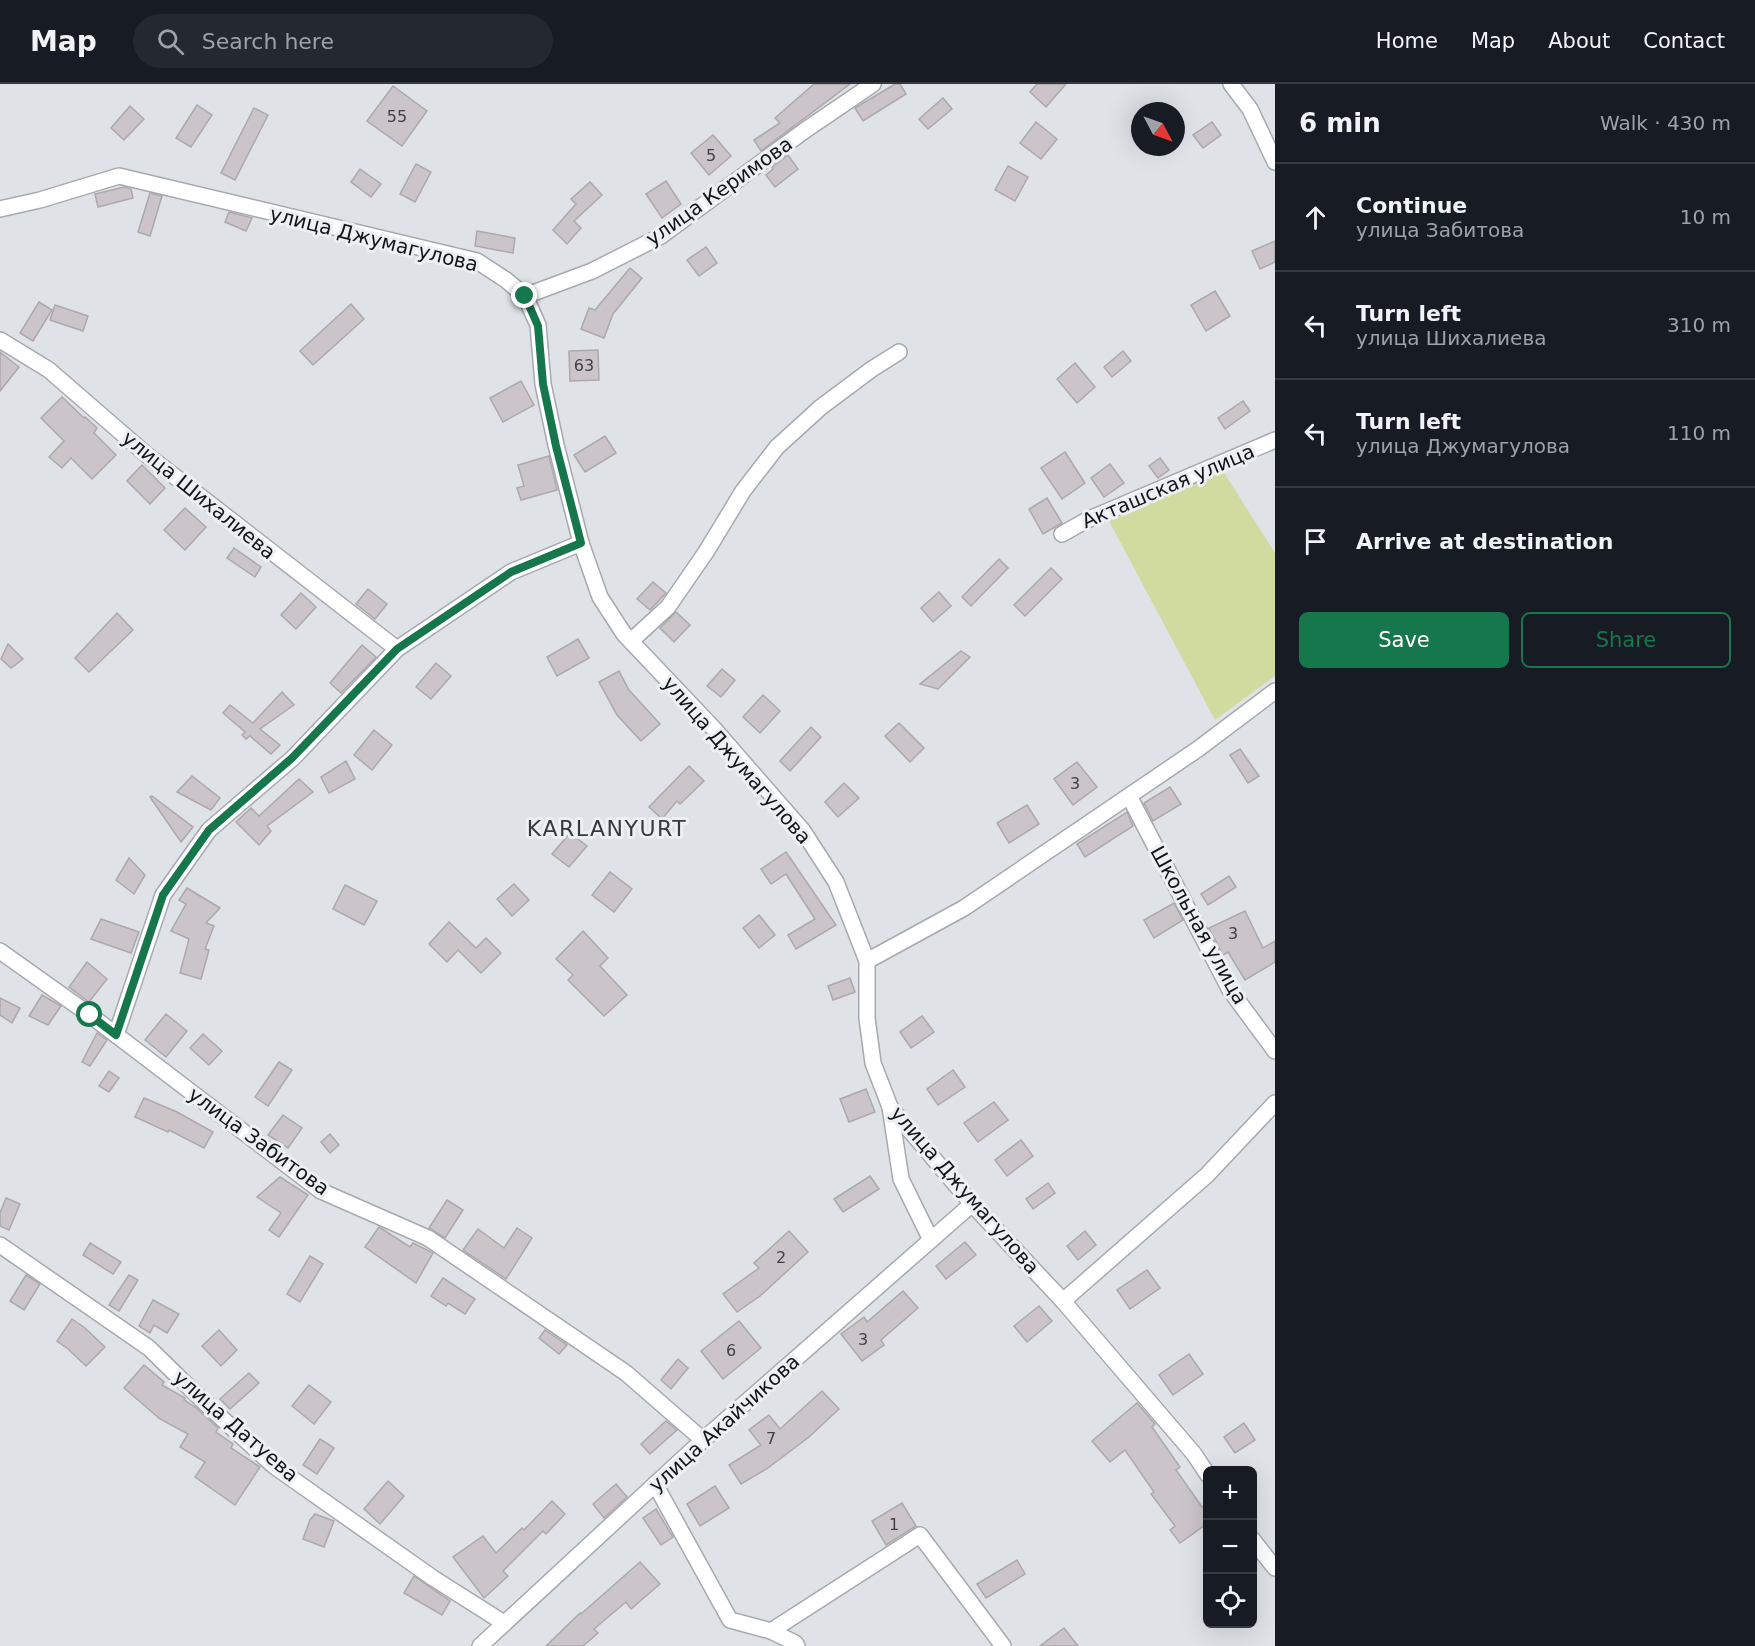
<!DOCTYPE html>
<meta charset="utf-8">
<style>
:root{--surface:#171b24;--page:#242831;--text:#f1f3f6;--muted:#9ea1a6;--line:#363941;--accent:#16764c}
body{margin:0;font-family:"DejaVu Sans",sans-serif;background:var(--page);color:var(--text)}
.controls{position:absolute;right:18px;bottom:18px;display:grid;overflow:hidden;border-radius:9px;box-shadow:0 6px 24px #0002}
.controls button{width:54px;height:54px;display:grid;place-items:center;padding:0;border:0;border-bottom:2px solid var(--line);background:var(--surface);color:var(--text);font:30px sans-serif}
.compass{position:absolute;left:1131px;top:18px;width:54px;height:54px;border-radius:50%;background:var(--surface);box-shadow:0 6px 24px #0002;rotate:131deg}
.stop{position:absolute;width:18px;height:18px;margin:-14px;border:4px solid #16764c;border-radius:50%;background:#fff}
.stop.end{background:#16764c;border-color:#fff;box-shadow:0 2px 6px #0008}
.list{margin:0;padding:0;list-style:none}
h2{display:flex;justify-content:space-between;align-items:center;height:78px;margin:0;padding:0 24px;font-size:26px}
h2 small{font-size:20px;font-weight:400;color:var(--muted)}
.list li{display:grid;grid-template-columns:39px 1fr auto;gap:18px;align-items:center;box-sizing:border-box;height:108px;padding:0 24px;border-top:2px solid var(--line)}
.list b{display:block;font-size:22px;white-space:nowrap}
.list p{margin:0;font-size:20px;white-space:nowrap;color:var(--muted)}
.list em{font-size:20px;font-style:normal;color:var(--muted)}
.actions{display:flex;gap:12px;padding:18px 24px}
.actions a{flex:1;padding:14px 0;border:2px solid var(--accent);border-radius:9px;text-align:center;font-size:21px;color:var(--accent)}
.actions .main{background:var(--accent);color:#fff}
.icon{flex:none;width:33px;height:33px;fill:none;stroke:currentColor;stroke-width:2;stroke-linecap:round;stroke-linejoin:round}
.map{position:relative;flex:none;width:1275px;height:1562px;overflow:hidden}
header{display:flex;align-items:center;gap:36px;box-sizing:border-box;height:84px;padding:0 30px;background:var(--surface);border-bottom:2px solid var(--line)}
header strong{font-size:28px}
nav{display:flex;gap:33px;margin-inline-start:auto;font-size:21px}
.search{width:420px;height:54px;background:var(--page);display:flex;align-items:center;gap:15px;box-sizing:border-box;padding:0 21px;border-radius:33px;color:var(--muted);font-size:22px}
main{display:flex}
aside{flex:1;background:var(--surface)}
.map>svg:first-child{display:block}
.green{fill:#d1db9f}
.building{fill:#cbc5c9;stroke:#ada8ab;stroke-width:1.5}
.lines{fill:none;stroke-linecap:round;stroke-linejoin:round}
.minor-casing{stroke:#a6a9ae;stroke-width:18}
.minor{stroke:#fff;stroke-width:15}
.route{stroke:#16764c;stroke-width:8}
.labels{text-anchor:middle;stroke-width:6;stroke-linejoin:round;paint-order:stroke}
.number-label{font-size:16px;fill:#414043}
.street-label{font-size:20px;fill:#131416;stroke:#eceff4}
.quarter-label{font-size:22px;letter-spacing:1.5px;fill:#37393e;stroke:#eceff4}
</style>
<header>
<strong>Map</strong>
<div class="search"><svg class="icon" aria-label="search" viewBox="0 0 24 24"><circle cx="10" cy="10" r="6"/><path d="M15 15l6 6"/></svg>Search here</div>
<nav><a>Home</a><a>Map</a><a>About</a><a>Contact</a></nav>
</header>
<main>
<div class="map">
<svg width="1275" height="1562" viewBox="0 0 1275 1562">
<rect width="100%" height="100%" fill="#dfe2e7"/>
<path class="green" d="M1223,387L1275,469V592L1215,636L1109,437Z"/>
<g class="building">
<path d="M814,0H850L761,67L754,56L780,39L775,34Z"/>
<path d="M895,0H900L906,10L863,37L855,24Z"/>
<path d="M1037,0H1066L1046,23L1030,8Z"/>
<path d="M393,2L427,27L402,62L367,37Z"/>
<path d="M943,14L952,25L928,45L919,35Z"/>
<path d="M197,21L212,31L191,63L176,54Z"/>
<path d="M130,22L144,35L124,56L111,44Z"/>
<path d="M254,24L268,31L235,96L221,89Z"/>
<path d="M1036,38L1057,55L1041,75L1020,59Z"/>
<path d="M1212,38L1221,51L1203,64L1193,51Z"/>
<path d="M713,51L731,72L709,91L691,69Z"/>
<path d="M788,71L798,85L775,103L766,91L773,85L772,83Z"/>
<path d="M416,80L431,88L415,118L400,110Z"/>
<path d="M1008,82L1028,93L1015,117L995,106Z"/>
<path d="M360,85L381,100L371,113L351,98Z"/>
<path d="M666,97L681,120L662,134L646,110Z"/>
<path d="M590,98L602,111L574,137L581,144L567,160L553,146L576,120L571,115Z"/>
<path d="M124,103L131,105L133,114L98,123L95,110Z"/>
<path d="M150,109L162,112L150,152L138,148Z"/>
<path d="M229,128L252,134L246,147L225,138Z"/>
<path d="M477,147L515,154L513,169L475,162Z"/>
<path d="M1275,157V178L1260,185L1252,167Z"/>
<path d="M706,163L717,179L699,192L687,176Z"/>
<path d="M630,184L642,194L613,230L604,254L581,245L589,224L595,226Z"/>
<path d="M1215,207L1230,232L1206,247L1191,221Z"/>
<path d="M39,218L52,226L33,257L20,249Z"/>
<path d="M351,220L364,235L313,281L300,267Z"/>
<path d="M55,221L88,232L83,247L50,236Z"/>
<path d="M598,266L599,296L570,297L569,267Z"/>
<path d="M1123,267L1131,277L1112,293L1104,283Z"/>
<path d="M0,268L19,283L0,307Z"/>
<path d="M1075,279L1095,303L1077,319L1057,295Z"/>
<path d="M521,297L534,321L503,338L490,314Z"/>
<path d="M62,313L84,334L85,333L97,344L94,349L116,371L92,395L71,374L62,384L49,373L64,357L41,334Z"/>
<path d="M1243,317L1250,327L1225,345L1218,334Z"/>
<path d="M605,352L616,369L585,388L574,371Z"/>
<path d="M1065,368L1085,399L1062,415L1041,384Z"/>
<path d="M549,372L557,406L521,416L517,404L524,402L518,381Z"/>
<path d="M1160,374L1169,386L1158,394L1149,382Z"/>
<path d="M1110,380L1124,399L1104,413L1091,394Z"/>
<path d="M142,381L165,404L150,420L127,397Z"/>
<path d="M1047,414L1062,439L1043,450L1029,425Z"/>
<path d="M185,424L206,443L185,466L164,446Z"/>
<path d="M234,464L261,483L255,493L227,474Z"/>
<path d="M999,475L1008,484L971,522L962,513Z"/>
<path d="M1051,484L1062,495L1025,532L1014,521Z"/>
<path d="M653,498L666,509L650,526L637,515Z"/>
<path d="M368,505L387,520L375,535L356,520Z"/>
<path d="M939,508L951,522L933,538L921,524Z"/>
<path d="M301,509L316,523L296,545L281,531Z"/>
<path d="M676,528L690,541L674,558L660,544Z"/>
<path d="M117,529L133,546L89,588L75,574Z"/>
<path d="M578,555L589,574L557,592L547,573Z"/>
<path d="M8,560L23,575L11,584L1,575Z"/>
<path d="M362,561L376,573L341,609L330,599Z"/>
<path d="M961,567L970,573L938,605L920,600Z"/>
<path d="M436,579L451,592L431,615L416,603Z"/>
<path d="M722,585L735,596L721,613L707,602Z"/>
<path d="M619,587L629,606L660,640L641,657L617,631L599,598Z"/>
<path d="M282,608L294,621L260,645L280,661L271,670L250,652L246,655L242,651L245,648L223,629L230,621L253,639Z"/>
<path d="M763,611L780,627L760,649L743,633Z"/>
<path d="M899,639L924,664L910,678L885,652Z"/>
<path d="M811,643L821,653L790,687L780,677Z"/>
<path d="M374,646L392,661L372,686L354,671Z"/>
<path d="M1240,665L1259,692L1248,699L1230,671Z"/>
<path d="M346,677L355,695L329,709L321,693Z"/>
<path d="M1077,678L1097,703L1073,721L1054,695Z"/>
<path d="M689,682L704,697L680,720L677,717L662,735L649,723Z"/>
<path d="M192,692L220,714L211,726L177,708Z"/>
<path d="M299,695L313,708L267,742L271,747L259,761L236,738L251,724L259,732Z"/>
<path d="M844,699L859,714L838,733L825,718Z"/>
<path d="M1170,703L1181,720L1153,737L1144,719Z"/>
<path d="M152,712L193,743L181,758L150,713Z"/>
<path d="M1027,721L1039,740L1009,759L997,739Z"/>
<path d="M1127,728L1133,742L1085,773L1077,760Z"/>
<path d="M570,749L587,762L569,783L552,770Z"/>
<path d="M786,768L836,841L796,865L788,851L815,835L786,790L771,800L761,785Z"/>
<path d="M129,774L145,791L134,810L116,796Z"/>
<path d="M610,788L632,805L614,828L592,811Z"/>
<path d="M1229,792L1236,803L1208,821L1201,810Z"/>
<path d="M514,800L529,816L512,832L497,815Z"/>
<path d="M345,801L377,817L364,841L333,825Z"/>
<path d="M187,804L220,824L206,839L214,842L205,865L209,866L201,895L180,889L189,855L171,847L186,820L179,816Z"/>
<path d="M1174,819L1183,836L1154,854L1144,836Z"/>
<path d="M1245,827L1263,864L1275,857V878L1245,896L1228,868L1223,871L1209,844Z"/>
<path d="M759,831L775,851L759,864L743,844Z"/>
<path d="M101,835L139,848L131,869L91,855Z"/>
<path d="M449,838L476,864L486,854L501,869L481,889L458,866L447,878L429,860Z"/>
<path d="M583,847L608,874L600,882L627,911L604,932L568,896L573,891L556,875Z"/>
<path d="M87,878L107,895L89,918L69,903Z"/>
<path d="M850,894L855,908L833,916L828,902Z"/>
<path d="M42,911L61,922L48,941L29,932Z"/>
<path d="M0,914L20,924L12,939L0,931Z"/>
<path d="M166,930L187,947L166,973L145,956Z"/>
<path d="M922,932L934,948L911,964L900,948Z"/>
<path d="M97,949L107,956L90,982L82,978Z"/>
<path d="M203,950L222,967L209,981L190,964Z"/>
<path d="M279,978L292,986L268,1022L255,1013Z"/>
<path d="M953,986L965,1003L938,1021L927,1005Z"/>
<path d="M109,987L119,994L109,1008L99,1002Z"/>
<path d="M866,1005L875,1028L849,1038L840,1015Z"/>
<path d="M144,1014L177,1028L213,1048L204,1064L169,1046L168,1048L135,1033Z"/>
<path d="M994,1018L1008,1036L978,1058L964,1039Z"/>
<path d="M283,1031L302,1044L288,1064L268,1051Z"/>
<path d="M330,1050L339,1061L330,1069L321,1058Z"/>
<path d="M1021,1056L1033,1072L1007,1092L995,1076Z"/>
<path d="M870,1092L879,1105L843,1128L834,1115Z"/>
<path d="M280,1093L308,1111L279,1153L269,1146L281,1129L257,1113Z"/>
<path d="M1048,1099L1055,1109L1033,1125L1026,1115Z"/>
<path d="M6,1114L20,1120L9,1146L0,1142V1129Z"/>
<path d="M447,1116L463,1126L445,1154L429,1144Z"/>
<path d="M379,1143L410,1163L413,1159L433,1169L416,1199L365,1163Z"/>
<path d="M517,1144L532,1154L506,1195L463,1166L478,1145L504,1164Z"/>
<path d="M789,1147L808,1168L760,1212L737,1228L723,1210L759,1184L754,1179Z"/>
<path d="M1085,1147L1096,1161L1078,1176L1067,1162Z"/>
<path d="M965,1158L976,1171L946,1195L936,1182Z"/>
<path d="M90,1159L121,1178L113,1190L83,1171Z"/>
<path d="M310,1172L323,1180L300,1218L287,1210Z"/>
<path d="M1147,1186L1160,1204L1130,1225L1117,1206Z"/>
<path d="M26,1191L40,1200L24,1226L10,1217Z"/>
<path d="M129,1191L138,1196L119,1227L109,1221Z"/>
<path d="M443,1194L475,1215L465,1230L448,1219L446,1222L431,1212Z"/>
<path d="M903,1207L918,1224L881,1256L884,1261L862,1277L841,1250L864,1233L867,1238Z"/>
<path d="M153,1216L179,1230L167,1249L154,1241L150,1249L139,1242Z"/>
<path d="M1039,1222L1052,1237L1027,1258L1014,1242Z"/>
<path d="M72,1235L85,1244L105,1263L86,1282L68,1265L57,1257Z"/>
<path d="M739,1237L761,1264L723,1295L701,1267Z"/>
<path d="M219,1246L237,1266L221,1282L202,1262Z"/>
<path d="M545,1246L567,1261L559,1270L539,1254Z"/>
<path d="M1189,1270L1203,1290L1173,1311L1159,1291Z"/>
<path d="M678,1275L688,1284L671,1305L661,1296Z"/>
<path d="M144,1281L164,1298L162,1301L185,1314L184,1316L195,1323L218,1344L216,1348L233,1360L231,1364L260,1383L235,1421L195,1393L205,1378L180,1363L188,1350L160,1335L124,1304Z"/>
<path d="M249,1289L259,1299L230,1325L220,1315Z"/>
<path d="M309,1301L331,1318L314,1340L292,1322Z"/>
<path d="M822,1307L839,1325L809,1353L768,1384L741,1400L729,1381L761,1361L749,1346L769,1331L780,1345Z"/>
<path d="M1137,1319L1155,1340L1152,1343L1180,1383L1176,1386L1202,1423L1208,1419V1439L1180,1459L1170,1446L1175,1442L1151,1410L1154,1408L1125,1366L1110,1378L1092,1357Z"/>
<path d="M666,1337L677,1346L650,1370L641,1360Z"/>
<path d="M1244,1339L1255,1356L1235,1369L1224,1353Z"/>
<path d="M320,1355L334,1364L317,1390L303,1381Z"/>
<path d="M388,1397L404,1412L380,1440L364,1425Z"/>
<path d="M616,1400L627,1413L604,1434L593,1420Z"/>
<path d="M715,1402L729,1424L700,1442L687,1420Z"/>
<path d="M552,1417L565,1430L546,1450L543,1447L503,1487L508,1492L484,1514L453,1473L483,1452L496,1469L522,1444L524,1446Z"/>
<path d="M902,1419L916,1442L886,1461L872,1437Z"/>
<path d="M656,1425L673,1453L661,1461L643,1434Z"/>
<path d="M315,1430L334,1437L324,1463L303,1455L310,1436Z"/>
<path d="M1017,1476L1025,1490L986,1514L977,1500Z"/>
<path d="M640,1478L660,1500L631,1525L626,1518L594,1545L598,1549L583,1562H546L580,1529L581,1530Z"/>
<path d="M414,1492L450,1517L442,1531L404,1509Z"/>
<path d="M1064,1544L1078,1562H1040Z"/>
</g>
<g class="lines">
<defs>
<g id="minor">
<path d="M1231,0L1250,25L1275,78"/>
<path d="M0,125L40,116L119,92L477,177L506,196L525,212L538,241L543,300L556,361L581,459L600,513L624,550L715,646L803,747L836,798L867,877V934L873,979L890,1023L972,1120L1063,1217L1194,1370L1208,1391"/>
<path d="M525,212L592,187L661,152L804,47L873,0"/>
<path d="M0,256L49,286L147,371L397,565"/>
<path d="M1062,450L1087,436L1275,356"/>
<path d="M631,557L668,523L706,468L743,407L777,363L821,323L872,285L899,268"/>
<path d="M1129,712L1230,906L1275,967"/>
<path d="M0,867L90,931L321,1107L428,1154L626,1289L703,1356"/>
<path d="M867,877L964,824L1198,665L1275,607"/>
<path d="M116,951L163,811L209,746L293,674L397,565L511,488L581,459"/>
<path d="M890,1023L901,1095L931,1156"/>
<path d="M0,1161L149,1264L204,1318L274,1382L433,1494L504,1539"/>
<path d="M1063,1217L1207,1091L1275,1019"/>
<path d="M655,1400L730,1536L771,1547L795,1559L797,1562"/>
<path d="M1252,1455L1275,1484"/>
<path d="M771,1547L920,1451L1003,1562"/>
<path d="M480,1562L703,1356L972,1120"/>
</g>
</defs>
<use href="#minor" class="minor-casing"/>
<use href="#minor" class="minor"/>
</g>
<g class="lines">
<path class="route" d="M90,931L116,951L163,811L209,746L292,674L397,565L511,488L581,459L556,362L543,300L538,242L525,212"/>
</g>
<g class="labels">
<g class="number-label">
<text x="397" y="38">55</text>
<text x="711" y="77">5</text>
<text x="584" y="287">63</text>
<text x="1075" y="705">3</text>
<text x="1233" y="855">3</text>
<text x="781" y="1179">2</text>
<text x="863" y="1261">3</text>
<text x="731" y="1272">6</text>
<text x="771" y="1360">7</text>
<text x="894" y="1446">1</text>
</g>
<g class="street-label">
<text transform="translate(719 107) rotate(-35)" y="7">улица Керимова</text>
<text transform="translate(374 155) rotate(14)" y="7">улица Джумагулова</text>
<text transform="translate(1168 402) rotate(-23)" y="7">Акташская улица</text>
<text transform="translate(199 411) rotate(39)" y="7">улица Шихалиева</text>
<text transform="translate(737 676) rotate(49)" y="7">улица Джумагулова</text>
<text transform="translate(1199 841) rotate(61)" y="7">Школьная улица</text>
<text transform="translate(259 1057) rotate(36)" y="7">улица Забитова</text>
<text transform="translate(965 1106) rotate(49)" y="7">улица Джумагулова</text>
<text transform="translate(724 1339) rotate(-42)" y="7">улица Акайчикова</text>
<text transform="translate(236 1342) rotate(41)" y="7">улица Датуева</text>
</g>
<g class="quarter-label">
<text x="607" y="752">KARLANYURT</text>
</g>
</g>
</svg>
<div class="controls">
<button>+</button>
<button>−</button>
<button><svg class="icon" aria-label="locate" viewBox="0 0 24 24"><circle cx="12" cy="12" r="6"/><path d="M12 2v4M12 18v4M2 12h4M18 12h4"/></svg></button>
</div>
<svg class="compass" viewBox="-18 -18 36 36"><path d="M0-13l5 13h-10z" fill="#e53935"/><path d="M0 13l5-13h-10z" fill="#9ea1a6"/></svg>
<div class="stop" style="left:90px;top:931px"></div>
<div class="stop end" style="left:525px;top:212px"></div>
</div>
<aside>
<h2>6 min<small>Walk · 430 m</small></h2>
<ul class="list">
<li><svg class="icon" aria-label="ahead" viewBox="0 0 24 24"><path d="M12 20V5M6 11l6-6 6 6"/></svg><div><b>Continue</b><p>улица Забитова</p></div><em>10 m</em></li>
<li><svg class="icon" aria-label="left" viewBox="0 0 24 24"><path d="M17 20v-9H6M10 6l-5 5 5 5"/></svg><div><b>Turn left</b><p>улица Шихалиева</p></div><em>310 m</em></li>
<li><svg class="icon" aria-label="left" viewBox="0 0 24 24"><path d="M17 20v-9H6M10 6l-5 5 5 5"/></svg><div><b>Turn left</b><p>улица Джумагулова</p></div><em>110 m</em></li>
<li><svg class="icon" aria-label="arrive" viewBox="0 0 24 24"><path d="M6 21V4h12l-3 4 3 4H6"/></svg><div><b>Arrive at destination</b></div></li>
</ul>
<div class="actions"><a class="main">Save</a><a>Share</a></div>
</aside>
</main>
